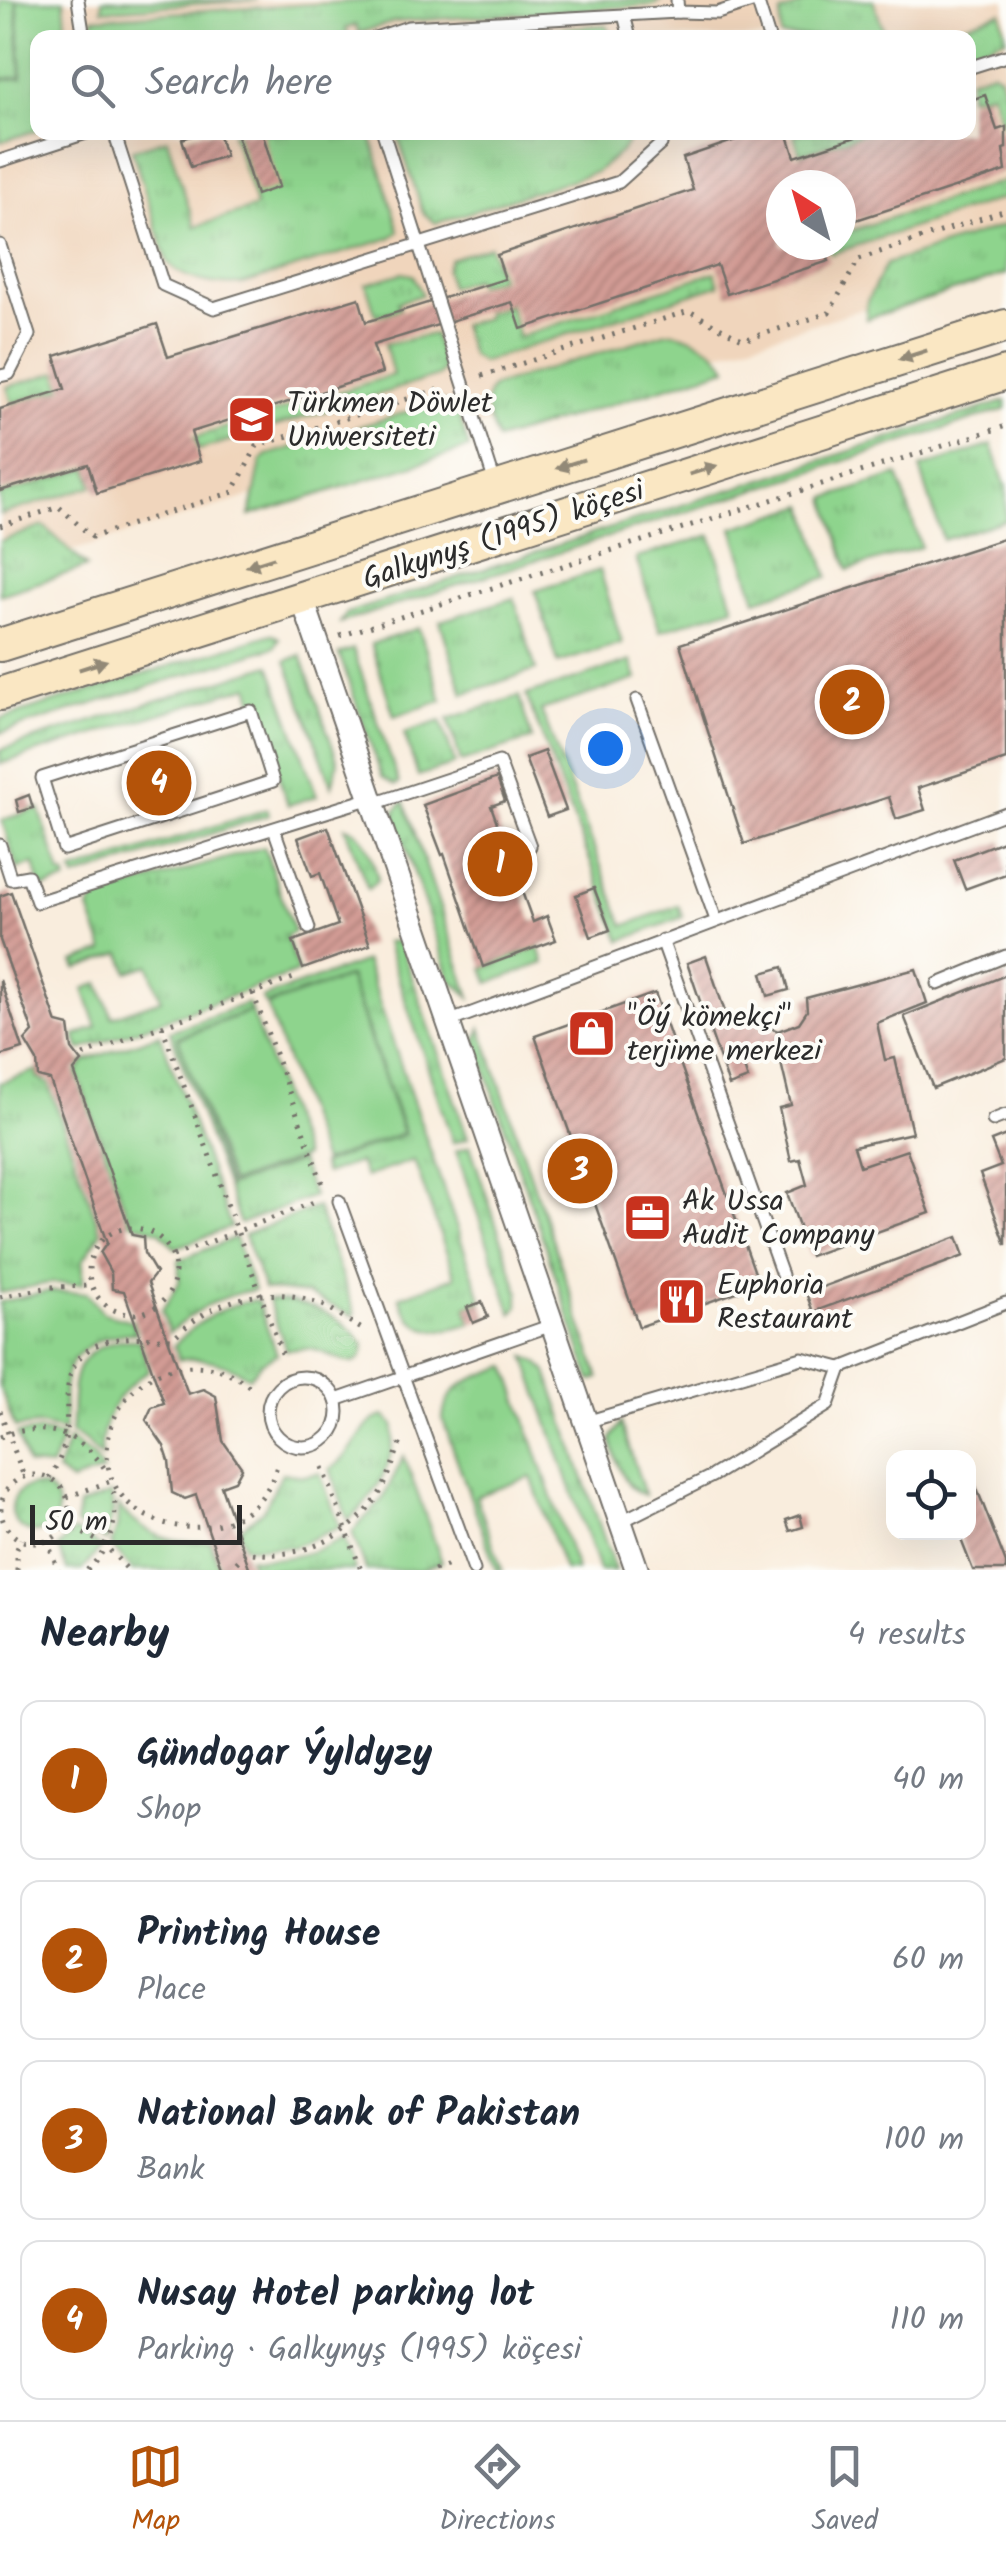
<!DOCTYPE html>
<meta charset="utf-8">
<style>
:root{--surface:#fff;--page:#f6f6f7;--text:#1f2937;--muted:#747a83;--line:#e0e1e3;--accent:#b45309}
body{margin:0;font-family:Kalam,sans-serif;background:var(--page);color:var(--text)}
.controls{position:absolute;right:30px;bottom:30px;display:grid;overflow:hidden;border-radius:20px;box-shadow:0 10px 40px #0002}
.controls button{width:90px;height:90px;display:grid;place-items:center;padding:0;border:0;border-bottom:2px solid var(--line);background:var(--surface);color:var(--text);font:50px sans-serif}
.compass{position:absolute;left:766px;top:170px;width:90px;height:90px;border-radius:50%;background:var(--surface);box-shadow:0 10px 40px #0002;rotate:323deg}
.scale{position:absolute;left:30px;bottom:25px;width:212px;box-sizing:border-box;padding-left:10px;border:5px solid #2b2b2b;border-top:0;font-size:28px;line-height:35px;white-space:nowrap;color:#2b2b2b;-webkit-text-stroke:8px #fdfcf7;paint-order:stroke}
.you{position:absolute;left:605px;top:748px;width:35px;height:35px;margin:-25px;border:8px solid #fff;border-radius:50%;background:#1a73e8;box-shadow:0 0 0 15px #1a73e833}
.badge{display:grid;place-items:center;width:65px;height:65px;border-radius:50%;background:var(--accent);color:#fff;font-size:32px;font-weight:700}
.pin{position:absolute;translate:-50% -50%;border:5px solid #fff;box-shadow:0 2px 10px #0006}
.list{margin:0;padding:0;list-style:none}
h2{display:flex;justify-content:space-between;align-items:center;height:130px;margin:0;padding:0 40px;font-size:42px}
h2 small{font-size:32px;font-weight:400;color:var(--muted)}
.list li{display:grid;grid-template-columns:65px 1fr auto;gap:30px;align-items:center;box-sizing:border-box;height:160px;margin:0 20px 20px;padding:0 20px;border:2px solid var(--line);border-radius:20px}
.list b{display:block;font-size:38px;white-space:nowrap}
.list p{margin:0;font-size:32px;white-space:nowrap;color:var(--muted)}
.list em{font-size:32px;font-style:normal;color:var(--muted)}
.icon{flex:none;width:55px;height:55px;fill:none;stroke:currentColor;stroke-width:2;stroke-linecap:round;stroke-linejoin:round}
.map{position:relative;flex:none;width:1006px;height:1570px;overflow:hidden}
.search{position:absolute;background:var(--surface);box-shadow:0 10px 40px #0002;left:30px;right:30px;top:30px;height:110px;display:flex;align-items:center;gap:25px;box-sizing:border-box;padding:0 35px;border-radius:20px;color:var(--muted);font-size:38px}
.sheet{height:850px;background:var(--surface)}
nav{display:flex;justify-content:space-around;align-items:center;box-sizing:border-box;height:140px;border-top:2px solid var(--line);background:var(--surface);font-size:28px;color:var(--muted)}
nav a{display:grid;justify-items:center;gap:5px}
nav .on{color:var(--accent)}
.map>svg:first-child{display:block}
.built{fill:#f0d5bc;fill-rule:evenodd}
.grass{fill:url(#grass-tufts);stroke:#5c805c;stroke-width:2.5}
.pitch{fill:#8ed48d;stroke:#5c805c;stroke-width:2.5}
.building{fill:url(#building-hatch)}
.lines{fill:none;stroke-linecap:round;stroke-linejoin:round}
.lane-casing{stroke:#736f69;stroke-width:15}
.street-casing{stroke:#736f69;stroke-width:26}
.secondary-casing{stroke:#736f69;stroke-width:36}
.path{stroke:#736f69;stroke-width:5;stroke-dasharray:2.5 8;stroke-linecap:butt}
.lane{stroke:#fff;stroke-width:11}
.street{stroke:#fff;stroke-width:22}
.secondary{stroke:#fae7c3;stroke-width:32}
.oneway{fill:#928977}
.labels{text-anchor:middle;stroke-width:8;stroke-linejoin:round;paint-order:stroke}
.poi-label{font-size:30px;fill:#2b2b2b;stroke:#fdfcf7;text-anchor:start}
.street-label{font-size:30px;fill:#2b2b2b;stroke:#fdfcf7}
</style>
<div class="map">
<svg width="1006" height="1570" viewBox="0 0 1006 1570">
<defs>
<pattern id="grass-tufts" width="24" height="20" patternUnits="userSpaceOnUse" patternTransform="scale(2.5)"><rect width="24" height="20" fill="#8ed48d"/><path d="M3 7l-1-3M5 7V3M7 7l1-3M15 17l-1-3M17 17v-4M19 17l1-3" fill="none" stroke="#7bb67a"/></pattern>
<pattern id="building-hatch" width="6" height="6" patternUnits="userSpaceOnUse" patternTransform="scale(2.5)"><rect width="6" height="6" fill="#d29b94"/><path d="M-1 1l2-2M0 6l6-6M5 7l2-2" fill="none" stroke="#ab7f79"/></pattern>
</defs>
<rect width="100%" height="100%" fill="#fdfcf7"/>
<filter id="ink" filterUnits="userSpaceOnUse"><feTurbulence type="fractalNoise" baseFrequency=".01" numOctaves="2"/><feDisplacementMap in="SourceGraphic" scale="20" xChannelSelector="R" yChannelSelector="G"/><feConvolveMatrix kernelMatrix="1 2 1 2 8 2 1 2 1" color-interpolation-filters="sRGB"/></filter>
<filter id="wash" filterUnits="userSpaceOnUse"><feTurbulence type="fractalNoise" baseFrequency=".0048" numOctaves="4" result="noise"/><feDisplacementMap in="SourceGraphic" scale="40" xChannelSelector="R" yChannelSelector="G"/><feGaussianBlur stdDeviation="2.25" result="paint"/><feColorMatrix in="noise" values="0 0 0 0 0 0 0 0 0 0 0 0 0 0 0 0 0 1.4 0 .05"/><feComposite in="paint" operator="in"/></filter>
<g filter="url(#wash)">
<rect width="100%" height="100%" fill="#f9eddd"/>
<path class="built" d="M0,0H1006V265L0,573ZM38,38H968V132H38ZM781,185H841V245H781Z"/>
<g class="grass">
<path d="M17,0H64L67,37L38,38L37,130L0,142V80L22,78Z"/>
<path d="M378,0H661L654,5L393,22L359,33L356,25L346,28L348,36L343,37L95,38L93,18Z"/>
<path d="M812,0H873L886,37H781V13Z"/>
<path d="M1001,12L1006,38L969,52L968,38L904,37L939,25L942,33Z"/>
<path d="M607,25L611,37H409Z"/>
<path d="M992,71L1000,76L1006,95V124L1002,125L991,92L969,97V79Z"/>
<path d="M232,133H370L399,231L390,238L243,284C219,286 181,281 167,261L132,150L167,139L195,227L256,207Z"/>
<path d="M397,133V132L634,133L621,152L596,172L436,223L423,213Z"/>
<path d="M802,133V132L866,133L800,154L794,135Z"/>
<path d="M1006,180V197L831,254L828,245H841V234Z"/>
<path d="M1006,225V274L866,319L867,301L886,264Z"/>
<path d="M490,246L500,278L477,285L475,279L450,287L446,270L450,259Z"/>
<path d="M715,272L719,285L482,362L471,356L461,325L486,318V313L509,305L519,337Z"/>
<path d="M402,273L413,275L422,295L398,302L400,309L376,316L366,284Z"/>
<path d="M667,332C688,333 720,349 727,368L497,440C491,422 478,401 494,386Z"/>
<path d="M434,334L444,368L438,376L199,450L195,437L393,375L385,344Z"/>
<path d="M57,372L62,388L12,403L7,387Z"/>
<path d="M442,401L457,409L469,448L250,516L261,461L267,455Z"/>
<path d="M1006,401V409L340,623L347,613Z"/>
<path d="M992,445L1006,488V520L943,540L920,468Z"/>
<path d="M88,468L93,486L0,515V495Z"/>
<path d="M898,475L921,547L848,570L826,498Z"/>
<path d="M805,505L828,577L756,600L733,528Z"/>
<path d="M44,526L87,567L0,595V541Z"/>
<path d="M711,535L734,607L660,631L636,558Z"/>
<path d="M600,570L622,643L558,663L535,591Z"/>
<path d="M514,598L536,670L463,694L440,621Z"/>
<path d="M419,628L442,701L394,716L371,644Z"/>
<path d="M271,634L279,638L275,647L0,733V719Z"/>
<path d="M353,649L399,783L396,785L382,777L339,654Z"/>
<path d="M301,655L338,762L332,786L286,661Z"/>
<path d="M631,661L637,679L541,710L624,926L678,905L683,917L621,941L526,695Z"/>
<path d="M270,665L317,796L288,805L249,686L0,764V750Z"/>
<path d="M519,696L532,739L461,762L448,719Z"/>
<path d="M441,721L455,764L418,776L404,733Z"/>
<path d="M404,801L470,997L450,979L396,819L395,811Z"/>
<path d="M39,808L61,875H65L67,881L41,889L34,864L17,869L2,820Z"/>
<path d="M267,809L269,815L75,878L73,872Z"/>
<path d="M345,827C367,831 372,860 378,879L368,889Z"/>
<path d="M264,847L294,932L286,936L298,972L80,1050L75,1036L97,1027L84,989L99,983L112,1017L161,1000L149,965L128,972L121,953L77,969L74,962L104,951L89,909L96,897Z"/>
<path d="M396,941L402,949L468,1138L453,1143L386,942Z"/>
<path d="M539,947L544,963L489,983L483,968Z"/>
<path d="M365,961L482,1301L466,1307L471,1323C438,1335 413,1336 399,1297L455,1277L414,1160L365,1177L359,1162L325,1174L321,1164L405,1134L349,976L265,1005L262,998Z"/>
<path d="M248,1003L251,1010L177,1037L229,1186L300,1161L313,1196L240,1224L170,1031Z"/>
<path d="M481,1028L599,1378L591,1381L476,1042Z"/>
<path d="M160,1034L231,1227L175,1248L159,1231L130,1222L77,1073L84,1061Z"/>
<path d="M37,1070V1078L48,1083L101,1233L83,1260V1284L50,1283L0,1293V1083Z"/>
<path d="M470,1146L519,1292L518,1307L512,1314L456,1151Z"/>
<path d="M317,1207L355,1314L353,1316L307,1294L264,1289L244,1235Z"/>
<path d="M235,1238L254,1290C220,1295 194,1311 169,1333L162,1310L179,1283V1260Z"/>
<path d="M50,1291L87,1293L103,1313L132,1321L136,1333C104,1333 70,1348 65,1383C63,1399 66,1415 64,1431L39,1425L15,1428L0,1387V1302Z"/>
<path d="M257,1300L277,1354L263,1362L249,1377C227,1363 205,1356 179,1360L174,1345C198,1321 223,1305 257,1300Z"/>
<path d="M268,1300C305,1301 341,1314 364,1344C364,1380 329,1352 312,1349C303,1348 295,1349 286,1350Z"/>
<path d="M119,1340H139L149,1370C118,1391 100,1418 101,1457L85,1441L71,1433C76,1389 63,1355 119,1340Z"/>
<path d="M525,1356L539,1363L547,1372L615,1570H599Z"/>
<path d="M507,1366L577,1570H564L531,1477L476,1496L502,1570H496L443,1420C444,1383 477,1377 507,1366Z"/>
<path d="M384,1416L394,1425C395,1463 376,1496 348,1521L330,1469C357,1453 360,1421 384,1416Z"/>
<path d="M621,1423L645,1495C622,1488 616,1460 611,1439Z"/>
<path d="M39,1431L63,1437L51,1467L28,1465L17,1434Z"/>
<path d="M69,1439L92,1456L103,1471L71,1482L57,1471Z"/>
<path d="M404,1456L442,1562L420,1570H366L352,1532L382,1500Z"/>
<path d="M282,1473L304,1476L320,1473L340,1527L293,1547H245L239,1530L264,1509Z"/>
<circle cx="35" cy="1509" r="23"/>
<path d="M111,1494L113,1512L106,1541L76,1525L79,1506Z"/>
<path d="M118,1505C142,1534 173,1546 210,1541L220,1570H132L111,1545L117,1528Z"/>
<path d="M74,1531L102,1547L82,1570H67L58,1547Z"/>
<path d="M344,1537L355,1570H253L249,1558C284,1561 314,1555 344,1537Z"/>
</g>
<g class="pitch">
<path d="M0,0H16L21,77L0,79Z"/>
<path d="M102,0H257L102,10Z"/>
<path d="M348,977L403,1133L323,1162L267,1006Z"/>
<path d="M251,1011L304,1157L231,1183L178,1038Z"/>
</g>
<g id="blocks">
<g class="building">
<path d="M985,95L997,130L1006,127V148L1003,149L1006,171L841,225V185H781V245H824L829,261L727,294L717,265L521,329L512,302L373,345L382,373L191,432L200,461L97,493L88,464L0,491V409L65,389L55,356L157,324L168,357L359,298L366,322L505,279L497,255L693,190L683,158L759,132H787L795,157L871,132H968V101Z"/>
<path d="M203,132H218L225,156L191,167L182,139Z"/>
<path d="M236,132H262L279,187L256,195Z"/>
<path d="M1006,538V759L918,788L925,810L896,819L889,797L744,844L680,644Z"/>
<path d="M544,751L566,810L547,817L525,758Z"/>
<path d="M497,778L505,801L491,806L533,922L547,916L556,940L483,967L444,854L442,855L423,805Z"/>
<path d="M29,795L33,808L19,812L16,800Z"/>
<path d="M328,827L370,945L303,969L293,941L338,925L320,873L312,876L298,838Z"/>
<path d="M1003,841L1006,874L965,889L954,860Z"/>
<path d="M594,888L610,930L591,937L576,895Z"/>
<path d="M11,892L57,1023L69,1026L72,1049L82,1062L74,1071L132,1235L143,1237L144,1253L156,1273L148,1283L188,1394L203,1389L216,1396L223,1441L242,1468L235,1481L221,1486L250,1570H222L196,1495L185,1499L172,1493L169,1461L164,1446L146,1420L152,1407L164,1403L124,1291L112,1289L111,1273L100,1253L107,1243L50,1080L38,1077L37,1061L25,1041L33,1032L0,940V896Z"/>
<path d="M706,956L728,1021L754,1012L758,1023L778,1031L799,1023L807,1011L806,998L916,969L927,1003L877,1023L885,1060L895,1058L912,1133L854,1146L860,1166L907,1150L930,1213L810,1256L787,1193L807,1185L800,1159L791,1161L779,1108L791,1105L777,1046L741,1058L748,1079L729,1086L687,963Z"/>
<path d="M783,967L789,990L768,996L762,973Z"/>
<path d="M1006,975V1058L933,1088L904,1016Z"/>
<path d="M0,980L23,1049L0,1056Z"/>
<path d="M655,993L759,1284L639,1327L535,1036Z"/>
<path d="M1006,1135V1245L980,1174L1001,1166L991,1141Z"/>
<path d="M957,1237L964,1256L813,1312L806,1293Z"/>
<path d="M482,1302L488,1317L473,1323L467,1307Z"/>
<path d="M968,1466L1006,1563V1570H973L958,1532H968Z"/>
<path d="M800,1515L803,1527L790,1531L786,1520Z"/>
</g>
</g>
</g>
<g filter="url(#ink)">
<use href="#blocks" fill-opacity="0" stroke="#736f69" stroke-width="2.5"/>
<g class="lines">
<defs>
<g id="lane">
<path d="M78,0L84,38"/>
<path d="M677,0L678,12L717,13L758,0"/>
<path d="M757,0L769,38"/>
<path d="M624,15L630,38"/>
<path d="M375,38L408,27L678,12"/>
<path d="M968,68L1006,56"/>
<path d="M114,132L163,285L214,308L619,182L661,144L658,132"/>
<path d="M383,132L496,486"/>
<path d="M0,161L89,132"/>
<path d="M0,245L29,335L9,374L0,376"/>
<path d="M637,700L716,920"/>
<path d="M251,711L273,781L64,849L42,778Z"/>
<path d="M373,804L499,762L530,846"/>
<path d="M274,829L309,928"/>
<path d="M0,845L11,879L28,876L37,902L371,798"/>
<path d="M662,940L782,1275"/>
<path d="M938,984L1006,956"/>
<path d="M448,1022L1006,813"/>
<path d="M993,1120L1006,1115"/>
<path d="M339,1201L474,1570"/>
<circle cx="303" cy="1412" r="35"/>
<path d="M336,1400L552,1325"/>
<path d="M586,1422L802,1358L841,1368"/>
<path d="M620,1522L712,1476L828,1405L841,1368L1006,1303"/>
</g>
<path id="street" d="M302,598L637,1570"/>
<g id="secondary">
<path d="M0,645L1006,326"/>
<path d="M0,694L1006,373"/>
</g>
</defs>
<use href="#lane" class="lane-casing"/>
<use href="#street" class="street-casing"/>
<use href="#secondary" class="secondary-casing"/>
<g class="path">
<path d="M482,376L689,311L744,340L829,313L859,259L1006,210"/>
<path d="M0,526L59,507L92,537L233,492L257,446L443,388"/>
<path d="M340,636L1006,426"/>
<path d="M253,993L324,1188"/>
<path d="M162,1026L283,1356"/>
<path d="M83,1055L299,976"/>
<circle cx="132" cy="1271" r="43"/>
<path d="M173,1256L319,1200"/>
<path d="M0,1297L50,1287L91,1286"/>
<path d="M249,1386C224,1365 192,1361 162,1372C141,1379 123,1398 114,1419C70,1534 251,1570 277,1465"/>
<path d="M0,1411L24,1477"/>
<path d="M0,1437C44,1420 84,1433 108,1474"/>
<path d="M323,1467L361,1570"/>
<circle cx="35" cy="1509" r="34"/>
<path d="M49,1478C73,1442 64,1423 68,1386C75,1332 132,1336 172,1339C213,1299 270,1281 325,1306C339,1313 351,1324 366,1331"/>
<path d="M67,1497L111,1481"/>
<path d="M65,1524L104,1544L128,1570"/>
<path d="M47,1540L58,1570"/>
<path d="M17,1570V1549L21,1539"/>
<path d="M87,1570C111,1548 119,1520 113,1489"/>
<path d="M229,1570L247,1552C296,1562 351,1538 378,1496C390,1478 394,1457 403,1437"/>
<path d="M434,1570L449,1565"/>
</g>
<use href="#lane" class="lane"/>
<use href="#street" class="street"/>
<use href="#secondary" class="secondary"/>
</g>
<defs><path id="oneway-solid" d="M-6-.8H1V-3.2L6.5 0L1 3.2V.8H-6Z" transform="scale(2.5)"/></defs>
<g class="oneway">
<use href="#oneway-solid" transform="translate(913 355) rotate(162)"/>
<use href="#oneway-solid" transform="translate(570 464) rotate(162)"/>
<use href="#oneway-solid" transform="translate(703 470) rotate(-18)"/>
<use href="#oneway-solid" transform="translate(260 562) rotate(162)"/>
<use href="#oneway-solid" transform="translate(93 665) rotate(-18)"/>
</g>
</g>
<defs>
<symbol id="university-square" viewBox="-11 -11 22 22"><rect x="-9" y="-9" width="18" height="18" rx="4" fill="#c8321e" stroke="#fdfcf7"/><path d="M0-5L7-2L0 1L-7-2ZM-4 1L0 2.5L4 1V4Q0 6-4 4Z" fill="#fff"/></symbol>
<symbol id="shop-square" viewBox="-11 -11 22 22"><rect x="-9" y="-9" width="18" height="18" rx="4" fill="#c8321e" stroke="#fdfcf7"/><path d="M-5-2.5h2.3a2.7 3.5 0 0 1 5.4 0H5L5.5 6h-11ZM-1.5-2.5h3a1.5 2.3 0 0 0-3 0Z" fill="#fff"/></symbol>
<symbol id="office-square" viewBox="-11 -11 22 22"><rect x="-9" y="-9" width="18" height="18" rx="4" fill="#c8321e" stroke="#fdfcf7"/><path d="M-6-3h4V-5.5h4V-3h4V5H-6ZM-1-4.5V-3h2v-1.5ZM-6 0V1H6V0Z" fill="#fff"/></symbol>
<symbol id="restaurant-square" viewBox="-11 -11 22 22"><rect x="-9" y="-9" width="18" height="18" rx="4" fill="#c8321e" stroke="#fdfcf7"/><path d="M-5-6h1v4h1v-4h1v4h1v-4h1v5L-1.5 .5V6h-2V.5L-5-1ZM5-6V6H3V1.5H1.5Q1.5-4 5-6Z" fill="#fff"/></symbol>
</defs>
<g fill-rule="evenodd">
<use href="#university-square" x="224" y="392" width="55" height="55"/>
<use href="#shop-square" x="564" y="1006" width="55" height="55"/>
<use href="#office-square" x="620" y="1190" width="55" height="55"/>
<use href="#restaurant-square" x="654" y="1274" width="55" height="55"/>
</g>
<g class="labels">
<g class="poi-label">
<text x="287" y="412">Türkmen Döwlet<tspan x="287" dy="34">Uniwersiteti</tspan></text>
<text x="627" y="1026">"Öý kömekçi"<tspan x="627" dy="34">terjime merkezi</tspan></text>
<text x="682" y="1210">Ak Ussa<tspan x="682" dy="34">Audit Company</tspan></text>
<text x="717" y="1294">Euphoria<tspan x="717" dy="34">Restaurant</tspan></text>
</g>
<g class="street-label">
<text transform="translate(503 534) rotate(-18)" y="10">Galkynyş (1995) köçesi</text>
</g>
</g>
</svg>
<div class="controls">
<button><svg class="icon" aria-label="locate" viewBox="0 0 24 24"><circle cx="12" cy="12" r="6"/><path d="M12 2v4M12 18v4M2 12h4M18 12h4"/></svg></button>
</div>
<svg class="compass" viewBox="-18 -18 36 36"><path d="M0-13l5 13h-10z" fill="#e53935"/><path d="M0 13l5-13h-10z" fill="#747a83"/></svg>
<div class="scale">50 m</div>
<div class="you"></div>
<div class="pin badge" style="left:500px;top:864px">1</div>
<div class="pin badge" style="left:852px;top:702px">2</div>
<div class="pin badge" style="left:580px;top:1171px">3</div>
<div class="pin badge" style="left:159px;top:783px">4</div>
<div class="search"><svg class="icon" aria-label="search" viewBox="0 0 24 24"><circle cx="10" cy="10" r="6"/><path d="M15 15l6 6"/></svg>Search here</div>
</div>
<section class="sheet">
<h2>Nearby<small>4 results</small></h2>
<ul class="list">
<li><span class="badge">1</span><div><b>Gündogar Ýyldyzy</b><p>Shop</p></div><em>40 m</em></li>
<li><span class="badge">2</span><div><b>Printing House</b><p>Place</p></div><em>60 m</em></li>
<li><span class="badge">3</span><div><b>National Bank of Pakistan</b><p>Bank</p></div><em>100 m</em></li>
<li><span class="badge">4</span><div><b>Nusay Hotel parking lot</b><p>Parking · Galkynyş (1995) köçesi</p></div><em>110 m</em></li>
</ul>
</section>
<nav>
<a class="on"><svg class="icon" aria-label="map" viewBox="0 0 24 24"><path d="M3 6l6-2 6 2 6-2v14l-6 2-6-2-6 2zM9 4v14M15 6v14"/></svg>Map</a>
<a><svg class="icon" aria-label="directions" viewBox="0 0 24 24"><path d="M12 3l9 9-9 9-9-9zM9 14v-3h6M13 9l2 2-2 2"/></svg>Directions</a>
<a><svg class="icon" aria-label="saved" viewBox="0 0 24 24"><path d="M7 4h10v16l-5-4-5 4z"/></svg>Saved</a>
</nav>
